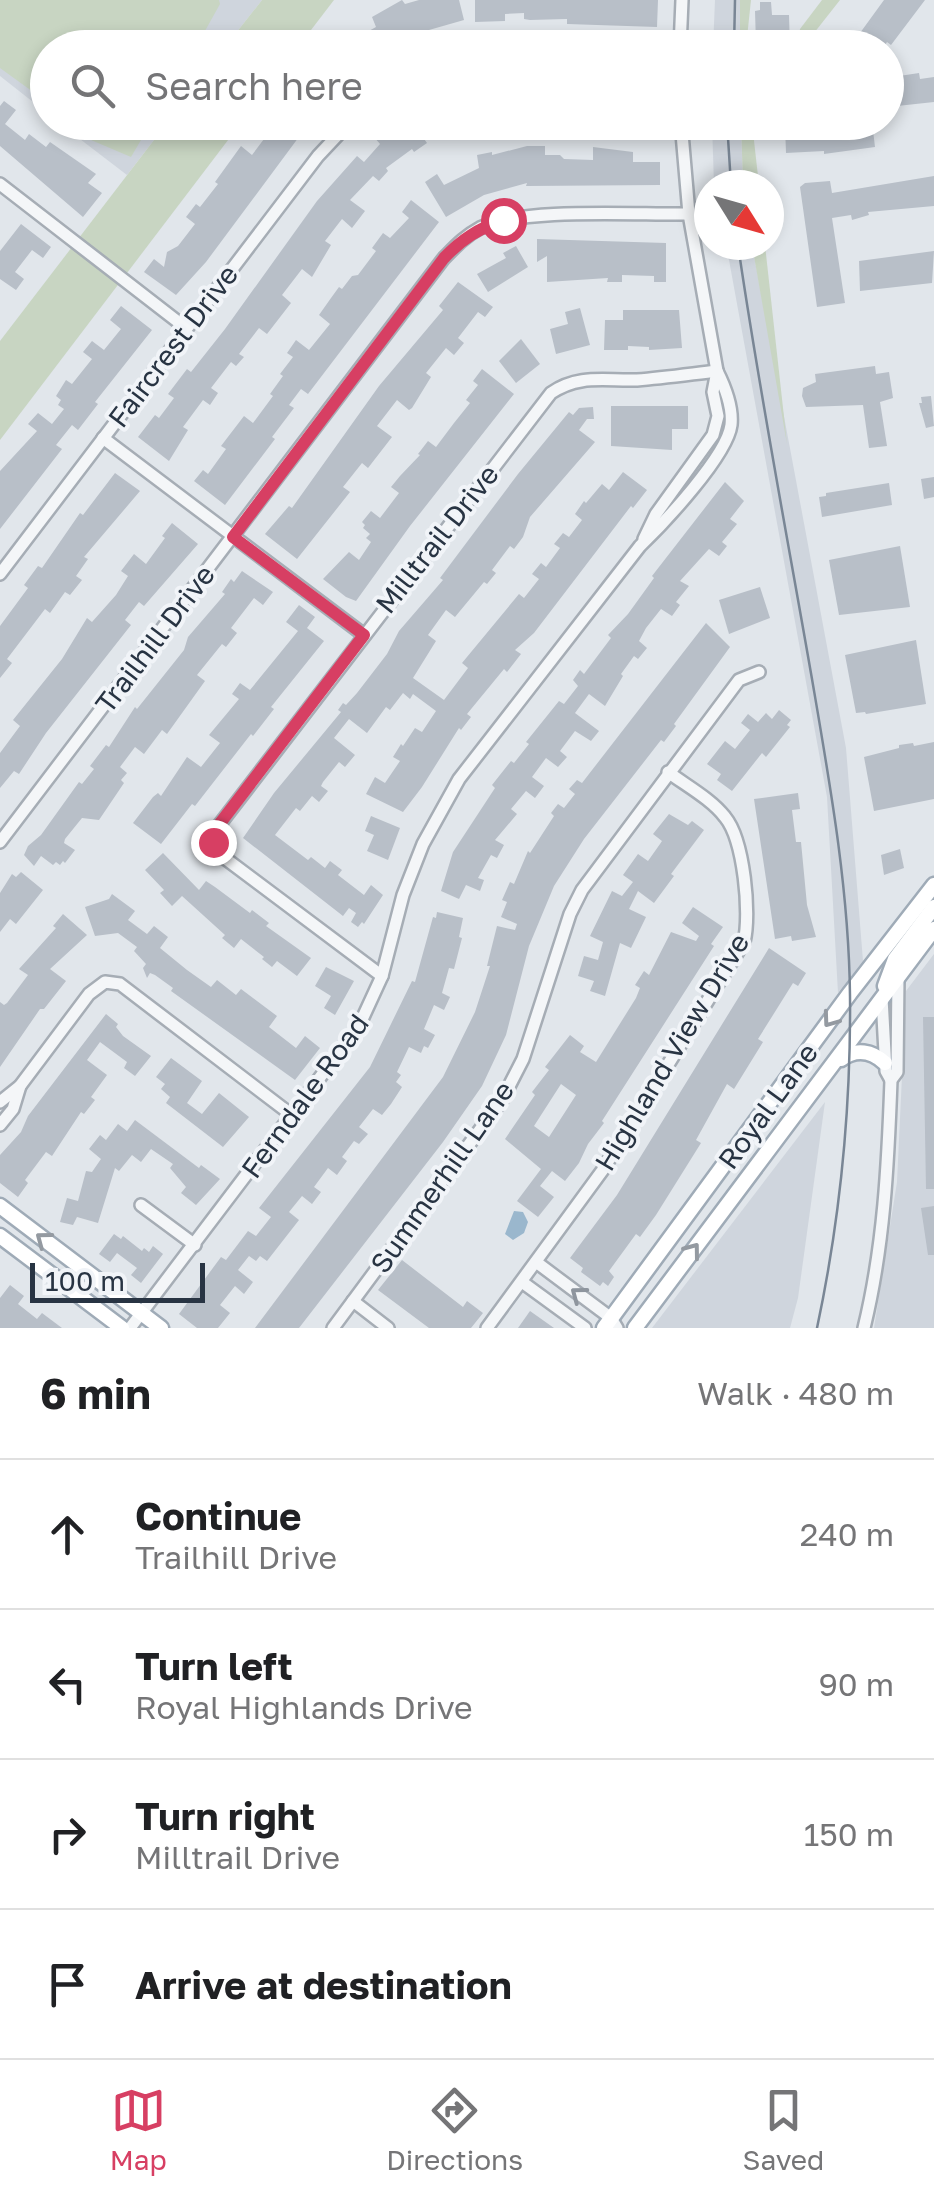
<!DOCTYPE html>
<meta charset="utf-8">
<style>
:root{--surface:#fff;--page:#f2f2f2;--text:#202124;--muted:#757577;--line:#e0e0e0;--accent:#d73f63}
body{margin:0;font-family:"Golos Text",sans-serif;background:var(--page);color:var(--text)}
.compass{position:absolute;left:694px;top:170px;width:90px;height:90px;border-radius:50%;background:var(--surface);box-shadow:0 5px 15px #0003;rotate:127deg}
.scale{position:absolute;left:30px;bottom:25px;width:175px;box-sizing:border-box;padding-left:10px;border:5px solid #283443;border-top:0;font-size:28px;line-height:35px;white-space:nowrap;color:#283443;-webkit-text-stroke:8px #f1f4f8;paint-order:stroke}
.stop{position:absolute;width:30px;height:30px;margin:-22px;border:8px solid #d73f63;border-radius:50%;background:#fff}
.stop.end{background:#d73f63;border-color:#fff;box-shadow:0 2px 10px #0008}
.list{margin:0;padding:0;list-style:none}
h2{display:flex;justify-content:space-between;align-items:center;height:130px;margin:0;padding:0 40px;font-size:42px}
h2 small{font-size:32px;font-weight:400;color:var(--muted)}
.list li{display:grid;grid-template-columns:65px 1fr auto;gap:30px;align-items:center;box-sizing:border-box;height:150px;padding:0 40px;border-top:2px solid var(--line)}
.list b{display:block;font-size:38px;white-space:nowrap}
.list p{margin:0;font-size:32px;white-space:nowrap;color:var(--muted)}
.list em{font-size:32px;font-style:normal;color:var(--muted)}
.icon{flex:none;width:55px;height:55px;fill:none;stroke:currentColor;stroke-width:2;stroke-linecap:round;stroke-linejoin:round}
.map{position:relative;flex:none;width:934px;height:1328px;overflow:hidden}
.search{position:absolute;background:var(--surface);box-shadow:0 5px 15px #0003;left:30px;right:30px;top:30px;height:110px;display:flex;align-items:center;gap:25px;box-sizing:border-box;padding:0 35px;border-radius:55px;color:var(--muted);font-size:38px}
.sheet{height:730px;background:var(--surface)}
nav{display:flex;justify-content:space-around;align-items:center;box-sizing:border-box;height:140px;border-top:2px solid var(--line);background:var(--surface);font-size:28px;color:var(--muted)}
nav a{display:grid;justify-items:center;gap:5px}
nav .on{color:var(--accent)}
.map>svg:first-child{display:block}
.built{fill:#cfd5dd}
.green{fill:#c8d5c2}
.water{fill:#9ab7cd}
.building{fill:#b8bfc8;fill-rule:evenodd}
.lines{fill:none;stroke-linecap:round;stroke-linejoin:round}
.minor-casing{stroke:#a6adb5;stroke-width:16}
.major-casing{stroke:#9fabb7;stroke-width:19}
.minor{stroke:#f4f6f8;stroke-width:11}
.major{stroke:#fff;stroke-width:14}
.tram{stroke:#798695;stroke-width:2.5}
.oneway{stroke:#949aa1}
.oneway2{stroke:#8e959e}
.route{stroke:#d73f63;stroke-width:12}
.labels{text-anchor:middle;stroke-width:8;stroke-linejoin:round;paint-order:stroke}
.street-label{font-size:28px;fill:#283443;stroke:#f1f4f8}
</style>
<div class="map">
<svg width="934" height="1328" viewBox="0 0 934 1328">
<rect width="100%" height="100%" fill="#e1e6eb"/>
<g class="built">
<path d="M0,0H262L225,47L48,48L47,113L0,76Z"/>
<path d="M715,0H740V47L713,48Z"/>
<path d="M59,123H167L127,175Z"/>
<path d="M712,123H741L743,185H714Z"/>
<path d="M723,245H752L846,748L863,961L838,993L827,797L729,260Z"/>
<path d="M934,954V1328H874L897,1182L906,991Z"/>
<path d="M825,1102L798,1298L790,1328H652Z"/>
</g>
<g class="green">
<path d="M0,0H219L220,4L196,47L48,48L47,102L0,68Z"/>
<path d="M262,0H334L298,47H225Z"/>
<path d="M740,0H751L746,47H740Z"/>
<path d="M822,0H840L803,47H796L800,29Z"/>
<path d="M70,123H151L131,157L91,140Z"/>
<path d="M167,123H241L0,440V341Z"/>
<path d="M741,123H752L759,185H743Z"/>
<path d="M752,245H765L787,444Z"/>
</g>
<path class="water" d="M514,1211L523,1212L528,1222L524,1233L513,1240L505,1234Z"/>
<g class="building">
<path d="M402,0L405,4L419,0H459L464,20L415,34L419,43L410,48H400L394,42L382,48H338L376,27L372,17Z"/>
<path d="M475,0H658L657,27L567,24V19L530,20L524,19V13L505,14V21L475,22Z"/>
<path d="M884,0H925L891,45L887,42L883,48H857L852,44Z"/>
<path d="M760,2H771L772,15H789L790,48L756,44L755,11L760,10Z"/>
<path d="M919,73L920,79L934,77V102L888,107L886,78Z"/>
<path d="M4,101L16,110L5,124L25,140L29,134L46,147L50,142L96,174L88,183L102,193L83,217L0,146V106Z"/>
<path d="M260,122H310L206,262L176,295L144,272L154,259L164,267L167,252L178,246L195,224L186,217L196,204L200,207L218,184L215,182L241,146L252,155L270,131Z"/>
<path d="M391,122H412L427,143L414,152L412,149L386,168L388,171L379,181L373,176L350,200L365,211L352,228L342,219L325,241L331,245L312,277L302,269L282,295L291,303L267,334L259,328L239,354L244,357L236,366L231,362L211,388L218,393L210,405L203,400L183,427L188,430L169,461L138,437L155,415L159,418L174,398L168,394L187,369L191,372L225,329L317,201L357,156L364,162L380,144L374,137L376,133Z"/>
<path d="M798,122H872L875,147L824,154V151L786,153L785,126Z"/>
<path d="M527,146H545V155H560L564,159L593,160V147L633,152V162H660V185L526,186L527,183L484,195L446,217L425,182L437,174L444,185L479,168L477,155L492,152V155Z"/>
<path d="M934,176V206L868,212L869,215L852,220L851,215L832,218L845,303L817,307L800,187L805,183L830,181L832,193Z"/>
<path d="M411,200L439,222L308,394L301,389L289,405L294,408L272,437L275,439L225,505L194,481L203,470L208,474L226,449L221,446L244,416L253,423L273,396L270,394L283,376L280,374L293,357L287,353L296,340L309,350L330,324L319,315L331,298L339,287L342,289L352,276L358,275L376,251L372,248L383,233L390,238L409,218L402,212Z"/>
<path d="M21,224L51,247L43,258L32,250L15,272L24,279L16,290L0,279V251Z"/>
<path d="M537,239L666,243V282H654V276L622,275V282H607L608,278L547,282V256L537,262Z"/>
<path d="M516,246L528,267L488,292L477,274L506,258L503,253Z"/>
<path d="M934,251L932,283L860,291L859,261Z"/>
<path d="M458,282L493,307L485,317L478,312L458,338L464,343L454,355L446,348L426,373L431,377L412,408L409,410L397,400L377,426L392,437L368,468L362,463L343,487L350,492L297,559L265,534L289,506L292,508L379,386L443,310L439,306Z"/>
<path d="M121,306L152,330L95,402L98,404L78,430L72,425L56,445L62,449L0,529V471L37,431L28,424L38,413L52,424L64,409L58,405L61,400L56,396L66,380L72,384L92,359L83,352L92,341L104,350L121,329L110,320Z"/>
<path d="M580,308L590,345L556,354L550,329L568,324L565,312Z"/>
<path d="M623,310H679L682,348L649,350V347L628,346V350H604L605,320H623Z"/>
<path d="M521,339L540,364L516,383L499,361Z"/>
<path d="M875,366L876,374L889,372L893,398L880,402L887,446L869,448L863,405L806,407L802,396L803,388L816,382L815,374Z"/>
<path d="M482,369L514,394L410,526L356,601L346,597L323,579L349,552L359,560L371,542L366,538L370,534L363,528L365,525L362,522L371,511L380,518L399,493L391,487L400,476L420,455L418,454L428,441L436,447L454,423L470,403L466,400L478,385L473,381Z"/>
<path d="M931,396L934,426L926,428L919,403H922L921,397Z"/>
<path d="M611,406H688V429H672V450L611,446Z"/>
<path d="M593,407L594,419H587L579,430L595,442L530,517L523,537L514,549L510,546L492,570L496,573L487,584L484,582L455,617L446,610L428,635L436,641L413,678L444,700L468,668L462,663L519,594L524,598L539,579L532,574L541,563L546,567L560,548L554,544L563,533L569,537L582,520L575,514L584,501L586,503L602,484L609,490L623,472L647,490L633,508L631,506L534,633L515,650L521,654L507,672L504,669L467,714L471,717L461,730L459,728L422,787L403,812L366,794L375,777L385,783L400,761L393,757L401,744L403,746L415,728L422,732L436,711L413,694L410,699L403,693L390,710L386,707L367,733L349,719L334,738L355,755L345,767L339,762L323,782L321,786L328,791L319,802L312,796L300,811L296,808L275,835L308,860L311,857L325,868L330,861L342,870L338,875L364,895L371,885L383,895L364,924L362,922L358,927L351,922L356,913L349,908L343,916L243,838L274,793L341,712L338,710L343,703L346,705L357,693L387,654L399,631L443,580L440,578L518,474L569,412L573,415L579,408Z"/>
<path d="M115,473L140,491L84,557L88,559L76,576L82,580L70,595L65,592L50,613L45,609L7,659L12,663L0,678V626L28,588L24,585L38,566L42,568L80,513L83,515Z"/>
<path d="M934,477V497L924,499L921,479Z"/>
<path d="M725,482L744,501L730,519L737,524L722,542L727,546L719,556L709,549L680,581L689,586L676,602L680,605L672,616L661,609L646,628L639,641L647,648L638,659L634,656L621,674L623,676L605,706L589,694L575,713L599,731L591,741L575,731L560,751L567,757L558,767L546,758L532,777L544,786L535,798L526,791L511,809L517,814L495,840L504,845L497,858L491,855L478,878L484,880L480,891L466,885L459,899L441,891L453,852L495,788L492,785L511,761L514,763L529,744L526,742L559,701L564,704L578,686L573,680L580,670L584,674L611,638L608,635L628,614L654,578L652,576Z"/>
<path d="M889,483L892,505L822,517L819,497L826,496V493Z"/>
<path d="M172,523L198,544L144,606L139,602L125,620L131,625L46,733L19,774L14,771L0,788V753L20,726L13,720L62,659L87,618L92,622L116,595L128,576L121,571L134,554L146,564L165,538L162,536Z"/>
<path d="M900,546L910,607L839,615L829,560Z"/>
<path d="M242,571L273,592L263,605L254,598L231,628L237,633L226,647L222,644L197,675L205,681L167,734L162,730L144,754L135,747L120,767L127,773L121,780L124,783L99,820L82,818L65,839L64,843L75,850L65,863L63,861L60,865L56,862L53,865L41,856L34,866L24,855L28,846L41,835L79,782L82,784L94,769L90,766L106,745L109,747L135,707L137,709L184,650L188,637L225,594L222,592L231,579L234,582Z"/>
<path d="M760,587L770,618L729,634L719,600Z"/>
<path d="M299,605L315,617L307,628L324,641L271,707L274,709L253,736L251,734L195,806L192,804L161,844L133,823L153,797L158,793L161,796L187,757L201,767L220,743L209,735L239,699L232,694L240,683L250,690L298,631L286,622Z"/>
<path d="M706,623L730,647L674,724L676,726L664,742L661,740L584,839L554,886L529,946L506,1035L482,1086L443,1142L299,1328H255L443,1077L475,1012L490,966H487L497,926L515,930L517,924L501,917L507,902L502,900L510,882L514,884L528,851L530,853L554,816L551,813L558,804L564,808L575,794L569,789L577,780L582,783Z"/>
<path d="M916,640L926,704L866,714L865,712L856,713L845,655Z"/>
<path d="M779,710L791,720L787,725L790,727L766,757L762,753L732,791L717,780L721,774L707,764L725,741L735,749L750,730L741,723L748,714L758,722L766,713L772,719Z"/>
<path d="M934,742V799L874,811L864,757L899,748V745L913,743L914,746Z"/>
<path d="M798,793L800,809L792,810L796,842H801L807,905L816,937L792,941L791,936L775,939L754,799Z"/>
<path d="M669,814L688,825L692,821L704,830L671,874L674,876L654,903L638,891L629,909L646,917L631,948L620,943L605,996L590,991L594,981L578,976L584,956L598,960L603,942L590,936L612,891L622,896L633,882L623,875L638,854L648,861L660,844L662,841L653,834Z"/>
<path d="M371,816L400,828L388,860L367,851L374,835L365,831Z"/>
<path d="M900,849L904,868L884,875L881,855Z"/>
<path d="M163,853L199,890L206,881L215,887L250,913L252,910L269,923L266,926L311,958L297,976L277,961L272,967L262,959L264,957L241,939L234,948L222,938L225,935L182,896L172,906L160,893L164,890L145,870Z"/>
<path d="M21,872L43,890L16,924L10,919L0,932V893L12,874L16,877Z"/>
<path d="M112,894L135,911L128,920L147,934L154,926L168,937L160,948L187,970L211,987L217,980L236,995L241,989L277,1016L269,1027L296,1048L305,1036L320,1048L295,1080L171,991L173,988L155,975L150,973L147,978L143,968L146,964L134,951L137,947L118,933L95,936L85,907L109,899Z"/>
<path d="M693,907L723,927L711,944L714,946L602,1121L604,1123L588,1144L579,1163L565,1181L552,1171L540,1186L554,1197L538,1217L517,1201L541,1169L505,1139L535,1095L532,1092L549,1070L545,1067L570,1035L584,1046L580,1052L596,1062L636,998L640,988L635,985L644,971L649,975L671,932L696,941L699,936L682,923ZM561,1084L576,1095L549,1137L534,1126Z"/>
<path d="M437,912L463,918L459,937L462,938L454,969L449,968L442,993L450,997L444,1010L434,1005L424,1029L435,1035L428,1048L424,1046L421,1053L409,1047L397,1072L401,1075L396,1082L402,1087L391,1104L382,1115L373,1109L359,1127L368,1134L359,1144L354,1141L342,1157L347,1161L337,1175L328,1168L314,1187L321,1192L312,1204L302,1196L289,1212L299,1220L267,1261L260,1256L256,1261L249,1256L238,1270L253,1282L244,1294L235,1286L220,1305L230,1313L218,1328H197L179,1314L221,1257L226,1260L248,1231L256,1236L271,1217L259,1208L370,1067L412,981L415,982L433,917L436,918Z"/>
<path d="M63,914L87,935L50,969L66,981L44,1009H40L0,1067V1002L4,1005L7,1003L28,975L19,969L56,928L53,926Z"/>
<path d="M769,948L806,973L798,986L793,983L758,1039L763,1042L734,1089L727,1084L696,1140L701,1143L656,1215L640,1237L636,1234L609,1271L614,1277L608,1286L603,1282L600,1286L581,1272L583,1268L570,1258L617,1195Z"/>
<path d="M326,967L354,981L335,1015L324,1008L331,996L315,986Z"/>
<path d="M106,1014L118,1024L116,1027L123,1036L151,1056L135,1076L124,1068L127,1062L100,1042L87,1060L107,1075L91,1097L95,1100L84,1114L81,1112L52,1156L46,1152L25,1180L28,1183L18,1197L0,1183V1155L21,1132L28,1116Z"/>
<path d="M923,1017H934V1189H926Z"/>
<path d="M171,1058L202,1081L187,1103L202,1114L219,1093L249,1117L223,1147L166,1103L170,1097L161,1089L165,1084L156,1077Z"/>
<path d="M135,1120L199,1168L201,1165L220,1179L196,1205L181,1193L186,1187L170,1168L173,1164L151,1149L141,1162L132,1155L119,1171L115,1168L98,1223L77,1217L73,1225L60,1222L67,1198L78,1201L86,1171L92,1172L101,1159L89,1149L100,1135L106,1140L118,1124L127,1131Z"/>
<path d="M934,1206V1255H928L921,1208Z"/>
<path d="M114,1234L121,1239L123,1236L142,1251L144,1248L149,1252L153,1246L163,1254L141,1283L131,1275L137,1268L117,1253L110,1262L99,1254Z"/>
<path d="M402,1260L463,1307L467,1301L483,1313L471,1328H429L378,1290Z"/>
<path d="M10,1285L24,1296L18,1304L37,1319L42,1313L62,1328H0V1298Z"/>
<path d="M530,1311L554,1328H518Z"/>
</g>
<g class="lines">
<defs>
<g id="minor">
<path d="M680,48L682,0"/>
<path d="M0,184L186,328"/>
<path d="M103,438L364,635"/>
<path d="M644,539L656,514L713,435L718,416L713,392L717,371"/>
<path d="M0,574L318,156L350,122"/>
<path d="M0,842L444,258C455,247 465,236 480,228C522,207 637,215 689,214"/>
<path d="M382,976L222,856L216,850L213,833L551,393C579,374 604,381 637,380C663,378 691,374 717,371"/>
<path d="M882,998L886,1071L891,1080"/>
<path d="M0,1102L20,1086L89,994L105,982L120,984L293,1116"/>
<path d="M0,1125L13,1109L20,1086"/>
<path d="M141,1205L195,1245"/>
<path d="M536,1262L611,1318L617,1328"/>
<path d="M522,1282L585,1328"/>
<path d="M353,1301L388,1328"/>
<path d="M130,1328L359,1026L382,976L403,895L423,844L459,779L640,546C663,524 727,456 731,425C733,407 725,387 717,371L689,214L681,122"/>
<path d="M333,1328L502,1100L523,1059L570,914L582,890L739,680L759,672"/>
<path d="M487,1328L602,1171L744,942C751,914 744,840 725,817C711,799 687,786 668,772"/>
<path d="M864,1328C884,1246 888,1164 891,1080L897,1072L898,977"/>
</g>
<g id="major">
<path d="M885,986L895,959L934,907"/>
<path d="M841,1059C856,1048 872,1051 885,1063"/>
<path d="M0,1206L161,1328"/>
<path d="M0,1236L122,1328"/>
<path d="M604,1328L850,993L934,885"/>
<path d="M635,1328L934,929"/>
</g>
</defs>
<use href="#minor" class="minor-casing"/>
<use href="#major" class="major-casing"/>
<use href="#minor" class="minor"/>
<use href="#major" class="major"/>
<g class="tram">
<path d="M734,48L735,0"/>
<path d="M727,122L731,185"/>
<path d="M738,245C759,390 787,535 812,679C830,784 849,890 850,996C851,1107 840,1220 817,1328"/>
</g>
</g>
<defs><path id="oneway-chevron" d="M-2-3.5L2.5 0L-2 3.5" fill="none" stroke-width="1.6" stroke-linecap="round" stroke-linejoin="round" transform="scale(2.5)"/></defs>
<g class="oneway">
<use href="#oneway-chevron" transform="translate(830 1020) rotate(126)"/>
<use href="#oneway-chevron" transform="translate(43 1239) rotate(-143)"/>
<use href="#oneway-chevron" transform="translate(693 1250) rotate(-53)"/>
</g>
<use class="oneway2" href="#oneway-chevron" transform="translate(578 1294) rotate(-143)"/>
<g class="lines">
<path class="route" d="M213,842L218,826L364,635L233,537L444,258C462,239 478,229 503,220"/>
</g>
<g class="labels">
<g class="street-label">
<text transform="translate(173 346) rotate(-53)" y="10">Faircrest Drive</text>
<text transform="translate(437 539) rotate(-52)" y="10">Milltrail Drive</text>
<text transform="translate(155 639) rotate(-53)" y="10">Trailhill Drive</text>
<text transform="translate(672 1052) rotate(-59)" y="10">Highland View Drive</text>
<text transform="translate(305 1096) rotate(-54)" y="10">Ferndale Road</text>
<text transform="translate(768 1106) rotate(-54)" y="10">Royal Lane</text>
<text transform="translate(442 1177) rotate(-55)" y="10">Summerhill Lane</text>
</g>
</g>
</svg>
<svg class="compass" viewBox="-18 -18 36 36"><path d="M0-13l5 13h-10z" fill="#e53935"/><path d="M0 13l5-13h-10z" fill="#757577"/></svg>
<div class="scale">100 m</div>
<div class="stop" style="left:503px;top:220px"></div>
<div class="stop end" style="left:213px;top:842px"></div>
<div class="search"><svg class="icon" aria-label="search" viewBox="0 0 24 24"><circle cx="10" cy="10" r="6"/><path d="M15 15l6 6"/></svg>Search here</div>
</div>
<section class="sheet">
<h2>6 min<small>Walk · 480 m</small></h2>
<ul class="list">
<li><svg class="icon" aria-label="ahead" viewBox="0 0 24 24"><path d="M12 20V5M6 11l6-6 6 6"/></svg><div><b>Continue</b><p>Trailhill Drive</p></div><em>240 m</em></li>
<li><svg class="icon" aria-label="left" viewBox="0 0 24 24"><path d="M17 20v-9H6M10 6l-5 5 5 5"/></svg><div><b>Turn left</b><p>Royal Highlands Drive</p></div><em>90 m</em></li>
<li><svg class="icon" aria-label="right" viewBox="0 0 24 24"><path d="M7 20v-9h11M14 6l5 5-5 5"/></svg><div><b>Turn right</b><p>Milltrail Drive</p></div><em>150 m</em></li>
<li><svg class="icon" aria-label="arrive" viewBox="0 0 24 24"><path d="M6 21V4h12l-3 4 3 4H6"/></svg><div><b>Arrive at destination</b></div></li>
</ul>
</section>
<nav>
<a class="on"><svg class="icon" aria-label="map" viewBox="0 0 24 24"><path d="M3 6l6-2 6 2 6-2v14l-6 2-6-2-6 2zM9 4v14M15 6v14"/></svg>Map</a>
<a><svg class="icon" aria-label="directions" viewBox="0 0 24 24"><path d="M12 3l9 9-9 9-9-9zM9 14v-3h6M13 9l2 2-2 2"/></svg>Directions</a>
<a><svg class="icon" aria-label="saved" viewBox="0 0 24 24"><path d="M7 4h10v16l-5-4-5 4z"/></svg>Saved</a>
</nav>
